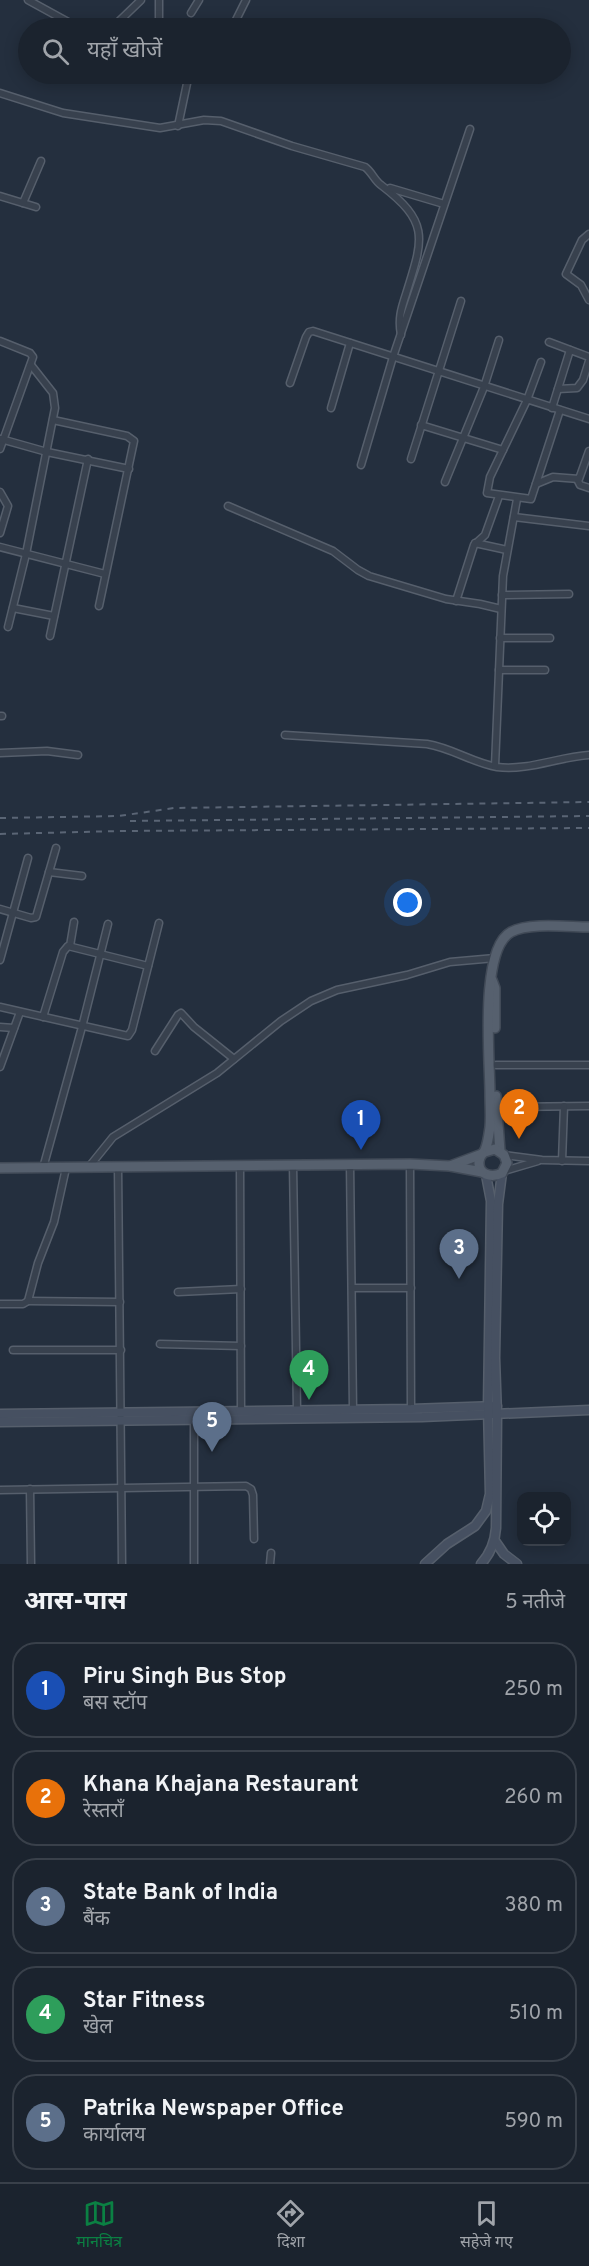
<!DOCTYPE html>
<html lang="hi">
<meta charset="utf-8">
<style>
:root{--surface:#1b232e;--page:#242b36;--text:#f1f3f6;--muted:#a0a4aa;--line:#39404a;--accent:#0b8043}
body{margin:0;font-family:Overpass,"Noto Sans Devanagari",sans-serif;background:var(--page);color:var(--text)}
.controls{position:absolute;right:18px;bottom:18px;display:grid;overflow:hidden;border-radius:12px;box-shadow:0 3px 15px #0003}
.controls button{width:54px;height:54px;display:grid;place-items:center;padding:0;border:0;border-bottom:2px solid var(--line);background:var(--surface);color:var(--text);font:30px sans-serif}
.you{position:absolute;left:408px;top:903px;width:21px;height:21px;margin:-15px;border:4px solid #fff;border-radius:50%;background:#1a73e8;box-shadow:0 0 0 9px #1a73e833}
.badge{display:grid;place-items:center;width:39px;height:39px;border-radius:50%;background:var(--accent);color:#fff;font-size:20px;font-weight:700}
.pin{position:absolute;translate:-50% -50px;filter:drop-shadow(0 2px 3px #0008)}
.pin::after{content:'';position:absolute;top:32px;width:21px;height:18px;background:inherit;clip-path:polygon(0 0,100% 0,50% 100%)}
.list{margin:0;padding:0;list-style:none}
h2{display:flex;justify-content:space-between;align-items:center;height:78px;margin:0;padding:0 24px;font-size:26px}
h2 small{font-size:20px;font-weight:400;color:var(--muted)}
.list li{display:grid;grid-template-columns:39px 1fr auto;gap:18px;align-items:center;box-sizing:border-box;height:96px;margin:0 12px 12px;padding:0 12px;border:2px solid var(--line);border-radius:24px}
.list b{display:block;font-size:22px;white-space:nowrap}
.list p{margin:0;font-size:20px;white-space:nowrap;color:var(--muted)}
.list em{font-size:20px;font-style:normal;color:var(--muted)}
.icon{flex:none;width:33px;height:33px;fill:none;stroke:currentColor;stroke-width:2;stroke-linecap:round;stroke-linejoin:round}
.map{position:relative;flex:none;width:589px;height:1564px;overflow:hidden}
.search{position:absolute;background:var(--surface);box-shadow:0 3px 15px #0003;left:18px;right:18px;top:18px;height:66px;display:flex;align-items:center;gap:15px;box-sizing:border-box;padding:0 21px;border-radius:33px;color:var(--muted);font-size:22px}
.sheet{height:618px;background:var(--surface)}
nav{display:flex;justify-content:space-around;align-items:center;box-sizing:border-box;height:84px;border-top:2px solid var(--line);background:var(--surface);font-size:16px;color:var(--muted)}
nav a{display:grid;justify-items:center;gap:3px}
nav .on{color:var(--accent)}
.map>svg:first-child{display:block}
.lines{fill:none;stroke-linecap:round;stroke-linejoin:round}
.street-casing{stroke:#565f6c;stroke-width:9}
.secondary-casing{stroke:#565f6c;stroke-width:11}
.primary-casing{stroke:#414a57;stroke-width:12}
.street{stroke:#38414e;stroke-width:6}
.secondary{stroke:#465061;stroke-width:8}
.primary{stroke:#56606e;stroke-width:9}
.rail{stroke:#5a6575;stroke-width:2;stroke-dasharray:6 6;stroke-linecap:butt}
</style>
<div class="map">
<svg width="589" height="1564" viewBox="0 0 589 1564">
<rect width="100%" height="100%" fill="#242f3e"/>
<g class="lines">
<defs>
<g id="street">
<path d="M28,0L79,28"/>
<path d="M191,13L199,0"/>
<path d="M112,28L141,0"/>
<path d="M159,28V0"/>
<path d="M232,28L246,0"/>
<path d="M0,93L63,113L160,128L204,120L221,121L292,146L365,167C372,172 374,180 381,185C431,223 423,239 406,294C401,309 398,319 401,335"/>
<path d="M178,126L189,74"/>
<path d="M390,188L444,204"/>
<path d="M0,196L36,207"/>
<path d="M23,203L41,161"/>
<path d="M589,234L582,240L566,274L581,285L589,300"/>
<path d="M0,341L30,353L33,357L0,449"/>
<path d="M549,342L589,357"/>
<path d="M541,362L527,400L490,477L487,493L531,499L560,410"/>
<path d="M290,383L306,337L309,332L313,331L589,419"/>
<path d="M558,389L577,388L583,380L589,361"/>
<path d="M331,408L350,343"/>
<path d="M552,408L570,350"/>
<path d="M53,420L127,436L134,441L99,606"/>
<path d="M421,425L503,450"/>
<path d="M1,439L47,452L129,469"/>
<path d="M411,459L461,301"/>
<path d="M361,465L393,357L470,129"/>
<path d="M577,479L580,485L589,488"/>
<path d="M445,482L484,387L499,340"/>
<path d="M536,484L553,477L579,479L589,451"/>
<path d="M0,492L8,506L0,533"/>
<path d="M228,506L333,551L358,570L369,576L446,599L480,604L501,609"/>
<path d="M514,517L589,526"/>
<path d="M475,543L507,550"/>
<path d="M0,547L105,574"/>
<path d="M502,595L569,594"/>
<path d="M456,601L474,545L485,535L499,496"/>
<path d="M13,608L54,616"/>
<path d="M8,627L26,554L55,408L53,393L31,365"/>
<path d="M50,636L88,459"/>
<path d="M500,638H550"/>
<path d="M499,670H545"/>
<path d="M0,716H2"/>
<path d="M285,735L427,744C452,748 473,763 497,767C528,771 558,757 589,755"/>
<path d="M0,753L47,751L78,755"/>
<path d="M495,766L503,576L517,499"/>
<path d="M49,872L82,876"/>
<path d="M0,909L31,918L36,917L56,848"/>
<path d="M70,946L74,922"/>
<path d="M0,960L28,858"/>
<path d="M0,1007L128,1036L132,1030L159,923"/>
<path d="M43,1017L63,952L68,946L148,966"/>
<path d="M0,1027L14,1028"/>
<path d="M155,1051L178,1015L181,1013L194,1027L234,1059"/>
<path d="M496,1065H589"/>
<path d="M0,1067L20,1012"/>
<path d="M497,1107L589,1106"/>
<path d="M504,1155L542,1160L589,1161"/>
<path d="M562,1161L564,1106"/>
<path d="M350,1164L353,1409"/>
<path d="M410,1164L411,1409"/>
<path d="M293,1165L297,1410"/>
<path d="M118,1167L122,1564"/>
<path d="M240,1167L241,1411"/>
<path d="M43,1168L82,1027L108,924"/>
<path d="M88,1168L113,1137L217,1073L281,1021L311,1001L337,990L407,975L450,962L495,958"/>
<path d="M504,1171L538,1161"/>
<path d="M352,1288H411"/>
<path d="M178,1292L241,1289"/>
<path d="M28,1301L120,1302"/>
<path d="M0,1304H23L28,1301L38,1263L54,1222L66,1168"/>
<path d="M160,1344L241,1346"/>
<path d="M13,1350H121"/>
<path d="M30,1489L31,1564"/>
<path d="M0,1490L246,1486L251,1489L253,1495L254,1539"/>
<path d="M194,1564V1418"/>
<path d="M270,1564L271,1553"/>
</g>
<g id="secondary">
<path d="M0,1414L411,1409L497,1406"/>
<path d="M0,1422L422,1417L589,1410"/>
<path d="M495,1541L504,1554L517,1564"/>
<path d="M425,1564L447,1544L475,1526L486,1511L490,1494L488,1407L491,1201L486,1175"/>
<path d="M481,1564C491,1553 495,1542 496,1528L497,1415L495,1358L498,1204L502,1173"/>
</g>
<g id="primary">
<path d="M492,980L495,988V1028"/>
<path d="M496,1096L500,1151"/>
<path d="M485,1152L495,1149L504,1155L507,1163L502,1173C492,1178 478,1175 479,1162C479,1156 483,1154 485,1150C488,1143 489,1134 490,1127C491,1117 490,1106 490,1095C490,1061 479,949 511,932C529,922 569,927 589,927"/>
<path d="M450,1166L482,1154"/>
<path d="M0,1168L410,1164L450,1166L482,1172"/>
</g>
</defs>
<use href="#street" class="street-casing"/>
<use href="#secondary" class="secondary-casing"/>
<use href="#primary" class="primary-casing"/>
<use href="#street" class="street"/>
<use href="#secondary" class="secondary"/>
<use href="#primary" class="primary"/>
<g class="rail">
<path d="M0,818L119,816L174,808L589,802"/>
<path d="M130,821L589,816"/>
<path d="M0,834L119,831L589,828"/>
</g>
</g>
</svg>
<div class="controls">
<button><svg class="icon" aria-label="locate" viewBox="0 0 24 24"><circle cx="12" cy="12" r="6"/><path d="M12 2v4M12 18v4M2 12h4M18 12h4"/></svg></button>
</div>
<div class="you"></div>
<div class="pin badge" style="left:361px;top:1150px;background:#1a4fb4">1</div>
<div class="pin badge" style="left:519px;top:1139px;background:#e8710a">2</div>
<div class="pin badge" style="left:459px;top:1279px;background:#5c6f8a">3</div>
<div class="pin badge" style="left:309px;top:1400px;background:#2e9e5b">4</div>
<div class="pin badge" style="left:212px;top:1452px;background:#5c6f8a">5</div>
<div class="search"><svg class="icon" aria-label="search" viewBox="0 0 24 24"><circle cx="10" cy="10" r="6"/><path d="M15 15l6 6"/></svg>यहाँ खोजें</div>
</div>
<section class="sheet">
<h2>आस-पास<small>5 नतीजे</small></h2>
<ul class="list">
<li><span class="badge" style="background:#1a4fb4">1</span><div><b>Piru Singh Bus Stop</b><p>बस स्टॉप</p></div><em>250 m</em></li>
<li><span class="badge" style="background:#e8710a">2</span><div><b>Khana Khajana Restaurant</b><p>रेस्तराँ</p></div><em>260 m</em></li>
<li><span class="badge" style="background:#5c6f8a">3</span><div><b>State Bank of India</b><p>बैंक</p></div><em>380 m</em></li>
<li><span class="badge" style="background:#2e9e5b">4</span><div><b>Star Fitness</b><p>खेल</p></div><em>510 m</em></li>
<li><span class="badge" style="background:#5c6f8a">5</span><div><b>Patrika Newspaper Office</b><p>कार्यालय</p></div><em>590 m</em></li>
</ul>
</section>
<nav>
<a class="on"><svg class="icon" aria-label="map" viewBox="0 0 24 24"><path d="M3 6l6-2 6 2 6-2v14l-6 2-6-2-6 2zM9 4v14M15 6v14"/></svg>मानचित्र</a>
<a><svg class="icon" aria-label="directions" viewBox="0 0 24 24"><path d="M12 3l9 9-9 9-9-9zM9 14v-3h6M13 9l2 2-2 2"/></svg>दिशा</a>
<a><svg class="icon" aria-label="saved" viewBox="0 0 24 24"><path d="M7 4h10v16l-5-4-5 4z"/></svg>सहेजे गए</a>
</nav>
